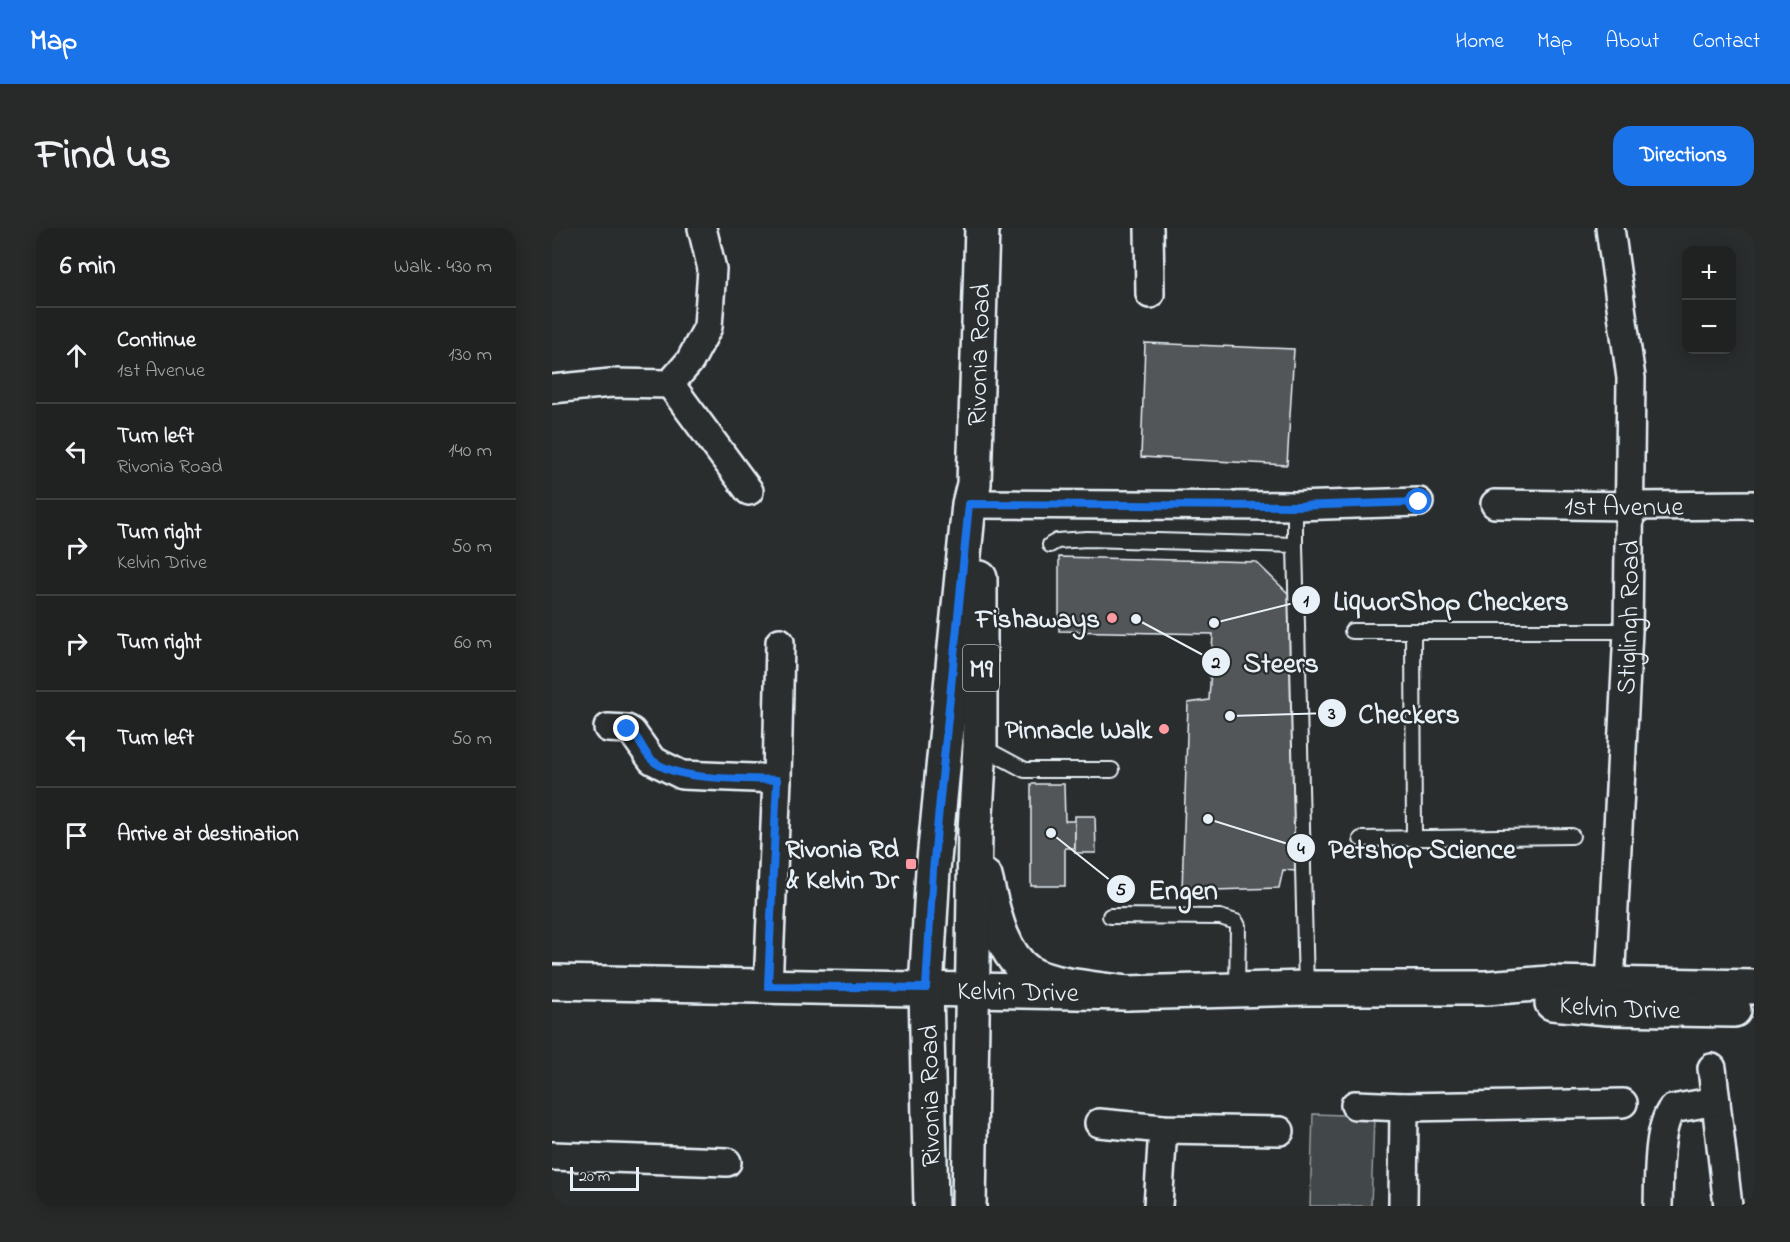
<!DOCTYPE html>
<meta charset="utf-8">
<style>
:root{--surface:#202222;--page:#282a2a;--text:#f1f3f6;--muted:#a2a4a5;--line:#3d3f40;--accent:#1a73e8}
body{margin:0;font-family:"Indie Flower",sans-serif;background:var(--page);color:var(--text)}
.controls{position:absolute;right:18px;top:18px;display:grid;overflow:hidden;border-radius:12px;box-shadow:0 3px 15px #0003}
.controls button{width:54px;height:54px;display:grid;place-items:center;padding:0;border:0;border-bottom:2px solid var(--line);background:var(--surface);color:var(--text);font:30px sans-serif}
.scale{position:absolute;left:18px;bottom:15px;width:69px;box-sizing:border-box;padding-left:6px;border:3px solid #e8f1f8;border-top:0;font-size:16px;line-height:21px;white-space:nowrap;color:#e8f1f8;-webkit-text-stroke:4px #2a2d2e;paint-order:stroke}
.stop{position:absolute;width:18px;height:18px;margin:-14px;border:4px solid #1a73e8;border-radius:50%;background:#fff}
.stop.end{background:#1a73e8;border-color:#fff;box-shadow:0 2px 6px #0008}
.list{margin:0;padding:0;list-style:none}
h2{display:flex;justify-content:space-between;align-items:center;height:78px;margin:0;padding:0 24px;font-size:26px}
h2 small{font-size:20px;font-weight:400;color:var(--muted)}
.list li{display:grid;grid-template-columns:39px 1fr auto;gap:18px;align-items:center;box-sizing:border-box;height:96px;padding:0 24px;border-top:2px solid var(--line)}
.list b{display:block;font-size:22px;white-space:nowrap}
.list p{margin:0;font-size:20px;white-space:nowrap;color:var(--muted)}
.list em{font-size:20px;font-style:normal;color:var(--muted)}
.icon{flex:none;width:33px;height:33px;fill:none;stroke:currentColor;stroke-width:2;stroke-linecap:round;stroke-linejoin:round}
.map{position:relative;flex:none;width:1202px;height:978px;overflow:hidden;border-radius:18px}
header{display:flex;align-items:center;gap:36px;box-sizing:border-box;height:84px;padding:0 30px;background:var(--accent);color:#fff}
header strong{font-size:28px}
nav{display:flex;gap:33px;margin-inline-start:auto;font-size:21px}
.intro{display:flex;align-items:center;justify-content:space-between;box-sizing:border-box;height:144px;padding:0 36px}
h1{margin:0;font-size:42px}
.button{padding:15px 27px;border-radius:18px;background:var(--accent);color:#fff;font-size:21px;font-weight:700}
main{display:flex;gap:36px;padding:0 36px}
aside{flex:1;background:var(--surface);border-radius:18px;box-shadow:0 3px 15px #0003}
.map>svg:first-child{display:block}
.green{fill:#424648;stroke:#959ca0;stroke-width:1.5}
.building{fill:#535759;stroke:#e8f1f8;stroke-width:1.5}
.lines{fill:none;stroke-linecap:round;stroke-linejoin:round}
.lane-casing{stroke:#e8f1f8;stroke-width:18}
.street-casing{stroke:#e8f1f8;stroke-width:32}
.secondary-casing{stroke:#e8f1f8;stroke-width:38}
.primary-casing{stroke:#e8f1f8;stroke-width:38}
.lane{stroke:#2a2d2e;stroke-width:14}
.street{stroke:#2a2d2e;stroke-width:27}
.secondary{stroke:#2a2d2e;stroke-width:33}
.primary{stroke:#2a2d2e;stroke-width:33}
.route{stroke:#1a73e8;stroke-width:8}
.poi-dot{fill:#ff9aa2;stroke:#2a2d2e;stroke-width:2}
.labels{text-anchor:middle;stroke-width:4.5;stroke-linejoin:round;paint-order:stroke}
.shield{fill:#2a2d2e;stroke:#afb6bb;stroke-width:1.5}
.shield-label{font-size:26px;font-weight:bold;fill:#e8f1f8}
.street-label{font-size:27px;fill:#e8f1f8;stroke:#2a2d2e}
.poi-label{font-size:27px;font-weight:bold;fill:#e8f1f8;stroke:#2a2d2e;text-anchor:end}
.leader{fill:none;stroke:#e8f1f8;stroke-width:2}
.callout-dot{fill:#e8f1f8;stroke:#2a2d2e;stroke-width:2}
.mark-label{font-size:18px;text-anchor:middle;font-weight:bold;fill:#111}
.callout-label{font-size:28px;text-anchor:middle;font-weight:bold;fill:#e8f1f8;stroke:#2a2d2e;stroke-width:4.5;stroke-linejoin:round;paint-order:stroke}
</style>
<header>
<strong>Map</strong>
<nav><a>Home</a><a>Map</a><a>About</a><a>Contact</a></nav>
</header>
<div class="intro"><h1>Find us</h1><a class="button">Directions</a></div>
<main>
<aside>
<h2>6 min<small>Walk · 430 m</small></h2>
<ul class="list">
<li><svg class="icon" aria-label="ahead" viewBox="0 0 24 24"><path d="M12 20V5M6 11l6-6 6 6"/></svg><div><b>Continue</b><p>1st Avenue</p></div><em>130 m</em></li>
<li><svg class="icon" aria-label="left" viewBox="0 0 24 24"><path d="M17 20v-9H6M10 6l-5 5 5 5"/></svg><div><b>Turn left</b><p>Rivonia Road</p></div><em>140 m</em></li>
<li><svg class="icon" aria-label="right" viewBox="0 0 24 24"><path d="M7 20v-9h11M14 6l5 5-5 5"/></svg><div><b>Turn right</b><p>Kelvin Drive</p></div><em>50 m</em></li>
<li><svg class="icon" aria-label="right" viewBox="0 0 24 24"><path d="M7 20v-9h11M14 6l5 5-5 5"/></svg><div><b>Turn right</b></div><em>60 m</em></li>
<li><svg class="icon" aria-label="left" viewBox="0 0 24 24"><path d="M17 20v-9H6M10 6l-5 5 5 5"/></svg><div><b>Turn left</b></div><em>50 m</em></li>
<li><svg class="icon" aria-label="arrive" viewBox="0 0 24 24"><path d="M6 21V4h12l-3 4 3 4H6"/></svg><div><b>Arrive at destination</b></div></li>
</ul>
</aside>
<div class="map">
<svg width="1202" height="978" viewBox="0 0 1202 978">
<rect width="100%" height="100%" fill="#2a2d2e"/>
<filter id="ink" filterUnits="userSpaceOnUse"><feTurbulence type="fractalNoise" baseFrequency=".0167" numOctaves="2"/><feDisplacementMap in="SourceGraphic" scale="12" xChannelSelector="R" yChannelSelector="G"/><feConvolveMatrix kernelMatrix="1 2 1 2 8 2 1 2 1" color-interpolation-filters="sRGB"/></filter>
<g filter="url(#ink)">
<path class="green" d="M761,886L822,888L819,978H758Z"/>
<g class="building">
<path d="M593,115L742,121L735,237L589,229Z"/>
<path d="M507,329L704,334L741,370L744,643L731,642L727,660L630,663L636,475L657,472L661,406L507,403Z"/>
<path d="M479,556H512L513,593H523V620H513V658H479Z"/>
<path d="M523,588H543L544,625H523Z"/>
</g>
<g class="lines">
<defs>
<g id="lane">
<path d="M498,317L505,313L535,311L743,317V278"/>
<path d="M743,317L754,760"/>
<path d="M800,403H1076"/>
<path d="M861,403L862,611"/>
<path d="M430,519L473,542H560"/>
<path d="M809,611L1020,608"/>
<path d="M558,688L668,689L684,694L686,698L685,761"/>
</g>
<g id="street">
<path d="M597,0L598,66"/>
<path d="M118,156L197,263"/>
<path d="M0,161L59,155L118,156L138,133L156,99L160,41L150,0"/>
<path d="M417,276L743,278L867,274"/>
<path id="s1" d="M943,276L1077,278L1202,277"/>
<path d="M56,500L75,501L80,504L100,532L130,547L225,551"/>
<path d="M216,758L225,551L228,414"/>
<path id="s2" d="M1057,777L1076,403L1079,150L1058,0"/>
<path d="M1160,840L1176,978"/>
<path d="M803,877L852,879L1071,875"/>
<path d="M547,895L611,901L728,903"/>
<path d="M0,928L175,934"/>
<path d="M606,978L611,901"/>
<path d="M851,978L852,879"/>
<path d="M1106,978C1107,952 1105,900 1120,881L1164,873"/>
</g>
<g id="secondary">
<path id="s3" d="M0,754L575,765L754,760H934L997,755L1202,759"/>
<path id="s4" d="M1000,775L1056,780L1182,782"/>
</g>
<g id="primary">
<path d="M433,649C441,680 448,724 476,744C496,758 550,761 575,765"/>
<path id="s5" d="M379,978L374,760L381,642L417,276L422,256L430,0"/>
<path d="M417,978L423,603L428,518V350"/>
</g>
</defs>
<use href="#lane" class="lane-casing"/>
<use href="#street" class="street-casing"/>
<use href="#secondary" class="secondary-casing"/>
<use href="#primary" class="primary-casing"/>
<use href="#lane" class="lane"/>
<use href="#street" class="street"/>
<use href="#secondary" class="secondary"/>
<use href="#primary" class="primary"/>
</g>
</g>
<g class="lines" filter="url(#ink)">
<path class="route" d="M75,501C88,508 90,524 101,533C128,554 191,550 225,552L216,758L374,760L381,642L417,276L743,278L867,274"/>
</g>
<g class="poi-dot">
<circle cx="560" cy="390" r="6"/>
<circle cx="612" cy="501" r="6"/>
<rect x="353" y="630" width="12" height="12" rx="3"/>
</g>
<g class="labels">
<rect class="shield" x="411" y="417" width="36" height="46" rx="4.5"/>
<g class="shield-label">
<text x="429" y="449">M9</text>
</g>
<g class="street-label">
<text dy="9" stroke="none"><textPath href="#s5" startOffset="854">Rivonia Road</textPath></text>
<text dy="9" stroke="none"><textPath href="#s1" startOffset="129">1st Avenue</textPath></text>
<text dy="9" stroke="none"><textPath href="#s2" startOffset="388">Stiglingh Road</textPath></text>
<text dy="9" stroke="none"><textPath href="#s3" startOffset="466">Kelvin Drive</textPath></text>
<text dy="9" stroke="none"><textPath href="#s4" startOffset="68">Kelvin Drive</textPath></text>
<text transform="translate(377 868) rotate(-91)" y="9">Rivonia Road</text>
</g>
<g class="poi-label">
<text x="548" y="399">Fishaways</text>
<text x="600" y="510">Pinnacle Walk</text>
<text x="347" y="629">Rivonia Rd<tspan x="347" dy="31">&amp; Kelvin Dr</tspan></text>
</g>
</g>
<path class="leader" d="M662 395L754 372M584 391L664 434M678 488L780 485M656 591L749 620M499 605L569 661"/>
<g class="callout-dot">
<circle cx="662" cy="395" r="6"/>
<circle cx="584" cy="391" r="6"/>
<circle cx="678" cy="488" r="6"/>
<circle cx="656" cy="591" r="6"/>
<circle cx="499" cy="605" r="6"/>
<circle cx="754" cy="372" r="15"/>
<circle cx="664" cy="434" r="15"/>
<circle cx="780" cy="485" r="15"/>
<circle cx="749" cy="620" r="15"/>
<circle cx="569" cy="661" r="15"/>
</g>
<g class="mark-label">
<text x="754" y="378">1</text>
<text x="664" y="440">2</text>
<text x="780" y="491">3</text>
<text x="749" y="626">4</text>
<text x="569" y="667">5</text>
</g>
<g class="callout-label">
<text x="899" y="382">LiquorShop Checkers</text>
<text x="729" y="444">Steers</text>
<text x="857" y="495">Checkers</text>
<text x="870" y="630">Petshop Science</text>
<text x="631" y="671">Engen</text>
</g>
</svg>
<div class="controls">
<button>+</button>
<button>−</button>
</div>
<div class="scale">20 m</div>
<div class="stop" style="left:867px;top:274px"></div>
<div class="stop end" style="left:75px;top:501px"></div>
</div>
</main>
